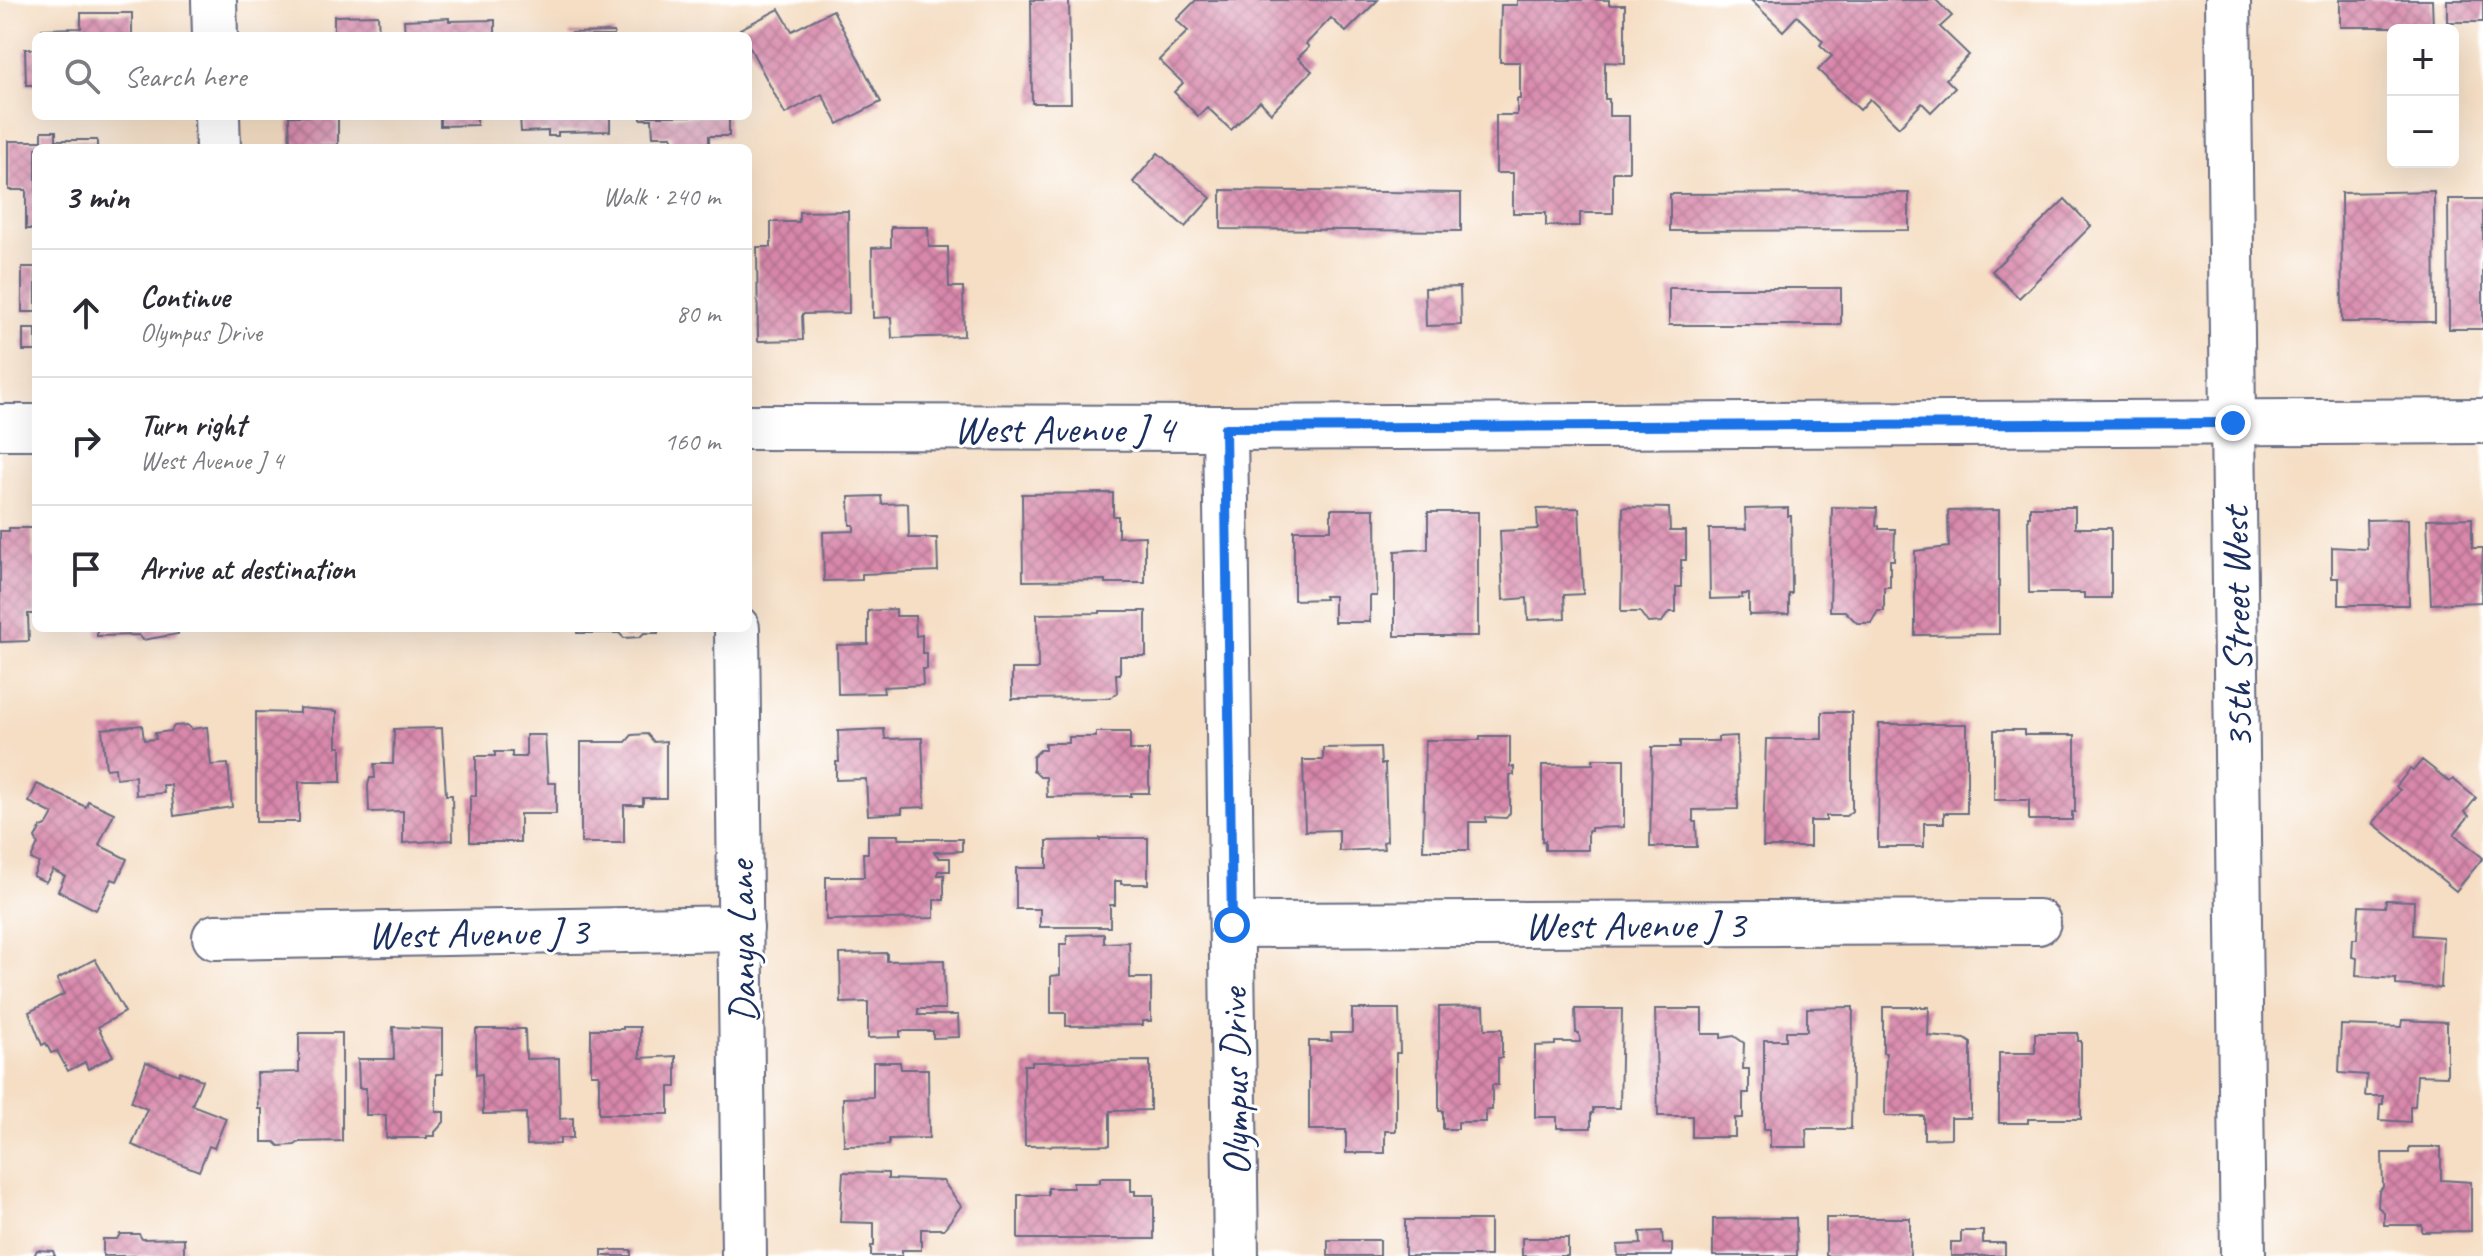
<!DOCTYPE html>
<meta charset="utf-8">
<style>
:root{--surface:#fff;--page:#f7f7f7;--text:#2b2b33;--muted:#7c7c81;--line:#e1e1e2}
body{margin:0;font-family:Caveat,sans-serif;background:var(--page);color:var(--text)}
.controls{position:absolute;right:24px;top:24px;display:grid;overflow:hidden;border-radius:12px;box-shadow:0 8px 32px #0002}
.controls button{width:72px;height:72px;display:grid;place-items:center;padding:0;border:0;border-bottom:2px solid var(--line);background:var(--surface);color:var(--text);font:40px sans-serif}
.stop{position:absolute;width:24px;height:24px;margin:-18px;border:6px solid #1a73e8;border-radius:50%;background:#fff}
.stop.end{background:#1a73e8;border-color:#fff;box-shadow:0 2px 8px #0008}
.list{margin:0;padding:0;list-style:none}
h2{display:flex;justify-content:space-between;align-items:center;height:104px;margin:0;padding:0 32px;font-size:34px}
h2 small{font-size:26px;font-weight:400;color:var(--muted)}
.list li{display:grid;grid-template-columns:52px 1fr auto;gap:24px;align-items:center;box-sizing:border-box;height:128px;padding:0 32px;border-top:2px solid var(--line)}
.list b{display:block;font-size:30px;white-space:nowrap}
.list p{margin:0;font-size:26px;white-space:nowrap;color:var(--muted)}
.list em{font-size:26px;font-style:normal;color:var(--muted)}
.icon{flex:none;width:44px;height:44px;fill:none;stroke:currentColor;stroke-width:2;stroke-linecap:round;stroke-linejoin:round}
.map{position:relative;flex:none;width:2483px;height:1256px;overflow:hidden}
.search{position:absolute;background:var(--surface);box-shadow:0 8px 32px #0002;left:32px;top:32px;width:720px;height:88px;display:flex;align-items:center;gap:20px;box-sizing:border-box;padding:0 28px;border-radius:12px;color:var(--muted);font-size:30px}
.panel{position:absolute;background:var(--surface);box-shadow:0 8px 32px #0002;left:32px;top:144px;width:720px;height:488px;border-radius:12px}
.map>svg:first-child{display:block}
.building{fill:url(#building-cross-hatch)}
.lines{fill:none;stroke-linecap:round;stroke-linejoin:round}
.minor-casing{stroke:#676c82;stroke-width:48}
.minor{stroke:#fff;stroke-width:44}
.route{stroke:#1a73e8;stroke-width:10}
.labels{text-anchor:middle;stroke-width:6;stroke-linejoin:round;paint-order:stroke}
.street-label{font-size:40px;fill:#1b2f5e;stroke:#fff}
</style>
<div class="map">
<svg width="2483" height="1256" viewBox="0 0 2483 1256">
<defs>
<pattern id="building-cross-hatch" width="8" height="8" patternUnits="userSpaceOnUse" patternTransform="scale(2)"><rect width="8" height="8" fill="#d988ab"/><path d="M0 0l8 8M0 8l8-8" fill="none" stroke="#af708e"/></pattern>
</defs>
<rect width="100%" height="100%" fill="#fff"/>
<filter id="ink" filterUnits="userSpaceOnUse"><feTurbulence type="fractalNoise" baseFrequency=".0125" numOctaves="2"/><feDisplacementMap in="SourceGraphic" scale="16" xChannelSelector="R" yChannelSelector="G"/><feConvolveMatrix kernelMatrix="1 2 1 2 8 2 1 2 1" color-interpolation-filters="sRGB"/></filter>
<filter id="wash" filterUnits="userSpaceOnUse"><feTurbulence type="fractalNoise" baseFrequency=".006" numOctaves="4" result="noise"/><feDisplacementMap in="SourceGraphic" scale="32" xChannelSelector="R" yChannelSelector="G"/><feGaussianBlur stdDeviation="1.8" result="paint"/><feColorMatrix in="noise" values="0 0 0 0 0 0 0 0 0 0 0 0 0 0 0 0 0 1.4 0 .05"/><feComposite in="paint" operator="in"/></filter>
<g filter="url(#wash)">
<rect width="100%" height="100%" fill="#f5dec4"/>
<g id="blocks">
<g class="building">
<path d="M1031,0H1069L1071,103H1032Z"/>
<path d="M1196,0H1378L1346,32L1331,18L1306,44L1309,47L1298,58L1312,71L1271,113L1260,101L1231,130L1207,107L1198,116L1174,92L1183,83L1159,60L1188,31L1176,20Z"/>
<path d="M1517,0H1609V5H1625V63L1605,62V99H1609V116H1629V172H1613V213H1580V226H1546V213H1513V173H1496V115H1517V99H1520V62H1500L1501,5H1517Z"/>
<path d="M1751,0H1936L1952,16L1940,27L1969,55L1946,79L1955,88L1931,112L1922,103L1899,127L1870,99L1860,110L1818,70L1832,56L1820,45L1823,41L1797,16L1783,31Z"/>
<path d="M2340,0H2432L2433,27H2340Z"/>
<rect x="2447" y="0" width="36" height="22"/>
<path d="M779,9L792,31L833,10L881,102L838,124L822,94L785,114L748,44V36H744L740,29Z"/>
<path d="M81,13H132V36H42V29L81,28Z"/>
<path d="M378,15L379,36H334V16Z"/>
<path d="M449,18V21L495,20V36H405L404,20Z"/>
<path d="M614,32V36H570V33Z"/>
<path d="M25,49H36V85H26Z"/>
<path d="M289,116H338V145L290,146Z"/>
<path d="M440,116H477V125L440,126Z"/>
<path d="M520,116H610V131L558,132V136H548V131L521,132Z"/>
<path d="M641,116H729V136H709V148H672V136H653L652,119H641Z"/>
<path d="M42,131H56V140H97V148H36V229H26V190H9V141H42Z"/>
<path d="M1158,153L1211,198L1185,227L1133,182Z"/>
<path d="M1221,190L1461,193V231L1221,229Z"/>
<path d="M2434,191L2435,322H2342L2341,193Z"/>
<path d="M1909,193V230L1670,231V194Z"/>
<path d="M2065,199L2091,226L2019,298L1992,271Z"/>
<path d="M2448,199H2483V329H2449Z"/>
<path d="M848,211L849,313L802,314L803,340L758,341L757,247H771V222H799V212Z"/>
<path d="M891,227H928L929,247H948L949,287H963L964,336L892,338L891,317L873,318L872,248L891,247Z"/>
<rect x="22" y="267" width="14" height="45"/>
<path d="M1460,287L1461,325L1426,326L1425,288Z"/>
<rect x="1669" y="288" width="172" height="37"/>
<rect x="23" y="329" width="13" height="22"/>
<path d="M1113,493V516H1118V537L1145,536V583H1105V580L1023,581L1022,494Z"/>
<path d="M881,496L882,504L908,503L909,538H937L938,571L862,574V580L824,581L823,532L854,531V525H850L849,497Z"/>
<path d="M1623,507L1669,508L1670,531H1686V560H1681V587H1676V612H1669L1662,622L1648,623L1640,612H1621Z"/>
<path d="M1832,507L1877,508L1876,526H1879V529H1895L1894,560H1890V587H1884V611H1878L1871,623H1857L1845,611H1830Z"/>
<path d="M2030,507H2075V528H2111V598H2084V593H2029L2028,516H2030Z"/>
<path d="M1579,508L1583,594L1564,595L1565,618L1528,620L1527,598L1503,600L1500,531L1538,529L1537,509Z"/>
<path d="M1788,508V516H1791L1792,594H1789V614L1749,615V594H1742V598L1710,599L1709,529H1746L1745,509Z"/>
<path d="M1331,509H1374V519H1376L1377,596H1370V622H1334V596H1324L1325,599L1294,600V530H1331Z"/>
<path d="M1999,510V634L1915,635V551L1949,547L1948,511Z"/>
<path d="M1428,512H1478V636H1395V551L1428,549Z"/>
<path d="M2472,518V548H2483L2481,602L2431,604L2427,519Z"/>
<path d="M2408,519L2409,605H2339V578H2332V547L2367,549L2366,520Z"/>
<path d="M9,528H32L33,558H36V614H28L29,641L0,642V531H9Z"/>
<path d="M896,609V616H915L916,636L922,635V653H927V669H922L923,685L883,687L884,693L838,694L837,645L868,644V611Z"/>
<path d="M1100,611H1146V656H1120V674H1116L1117,693L1110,698L1012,699V669H1038L1037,614L1100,613Z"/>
<path d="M97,628H178V634L143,640L139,635L97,636Z"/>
<path d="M577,628H658V633H644L640,637L624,638L619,633H577Z"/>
<path d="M299,708L337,711V747H341V782H299V822H256V712L299,713Z"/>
<path d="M1822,712H1852V811L1846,816H1826V821H1810V847H1763L1766,739H1822Z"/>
<path d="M1879,724H1967V813H1944V823H1924V847H1878Z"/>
<path d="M142,725L144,740L156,739L155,733L171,731L174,726L187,725L192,729L207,727L211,765L228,764L232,807L174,816L171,785H163L164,793L136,795L135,776L116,778L115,768L106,769L102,729Z"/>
<path d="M442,728L446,795H452L453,840L403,843V811L369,812L368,785L370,778H375L374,764H393L394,729Z"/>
<path d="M884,729L885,739L922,738L925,807L902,808V813L868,815L866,779L836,780V762H839L838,731Z"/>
<path d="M1994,730H2024V735H2075V812H2072V820H2029V800H1994Z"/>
<path d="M1096,732H1130V750H1149V793H1131V796L1047,797L1046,777H1040L1033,770V757L1040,750H1045V743H1069V737H1096Z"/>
<path d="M647,734L654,742L666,741V798H643V805H624V843H581V742H626L632,735Z"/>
<path d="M526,735H545L548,783H556V814H520V842H470V796H476V756H495V752H512V757H526Z"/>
<path d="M1480,736H1510V767H1514V775H1510V813L1506,818L1486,817V822H1469V850H1423L1425,740H1480Z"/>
<path d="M1737,736L1738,809L1693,810V822H1696L1697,847H1650L1652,747H1680V741H1718V737Z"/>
<path d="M1380,747L1381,764H1385L1387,841L1383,842L1384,849L1339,851V830L1305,831L1303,760H1323V748Z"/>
<path d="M1593,759H1624V827L1591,828V831H1588V850H1545V841H1542V765L1593,764Z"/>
<path d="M2422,760L2450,782L2453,779L2476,798L2465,812L2469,816L2454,834L2483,858L2456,891L2373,823L2400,790L2396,787L2410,769L2413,771Z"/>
<path d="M37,784L86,807L88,801L114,813L99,845L127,859L117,881L112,879L96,910L58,891L65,876L53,870L46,882L33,876L39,863L31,859L38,844L35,838L41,827L47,825L53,814L29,802Z"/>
<path d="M868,835H899V839H962V851L934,852L939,858H950V871H938V875H944V900H934V918L826,920V877H864L863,853H868Z"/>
<path d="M1100,838H1148V884H1121V881H1115V905H1110V927H1040V909H1016V868H1047V841L1100,840Z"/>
<path d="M2386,900L2414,901L2413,935L2443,937L2441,988L2396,985V979L2356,976L2357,958L2352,957L2353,939H2357L2359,906L2385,907Z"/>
<path d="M1104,934V943L1129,942L1130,978H1151V1021H1143V1025L1066,1026V1013H1051V976L1060,975V944H1067V935Z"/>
<path d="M887,953V961L944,960L945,1009H918V1015H958L959,1037L933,1038V1031H900V1037L868,1038V1002L841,1003L840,954Z"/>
<path d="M95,959L125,1012L98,1027L113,1056L88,1069L85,1062L68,1071L57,1051L51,1053L46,1043L42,1045L29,1012L64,994L57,979Z"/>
<path d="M1484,1006L1485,1029H1502V1058H1498V1085H1492V1110H1486V1122H1458V1129H1443V1111H1439V1007Z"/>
<path d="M1853,1007L1851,1129H1806L1807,1147H1770V1129H1764V1040H1786V1031H1807V1008Z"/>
<path d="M1883,1007H1929L1928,1036L1965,1039L1971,1043V1118H1951V1138L1924,1139V1116H1885L1886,1053H1883Z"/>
<path d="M1352,1009H1399L1400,1053H1396V1131H1385V1153H1346V1130H1309V1041H1332L1331,1033H1352Z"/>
<path d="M1575,1009H1622L1620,1108H1593V1113H1591V1128H1557V1117H1535V1046L1555,1045V1042H1580L1579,1033H1576Z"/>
<path d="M1655,1009H1702V1034H1721V1038L1734,1036L1744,1043L1743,1069H1749V1093H1743V1118H1735V1137H1692V1116H1658Z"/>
<path d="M2402,1020L2447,1022V1076L2417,1075L2415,1106H2410V1122L2379,1120L2380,1104H2383V1096H2365L2367,1075L2339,1073L2341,1025L2401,1027Z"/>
<path d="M393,1027L443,1029V1074H436V1112H444V1122L435,1132V1136H427V1138H386V1115H366V1088H359L358,1059H394Z"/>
<path d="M623,1027H640V1058L676,1056V1087H669V1114H599V1074H591V1029H623Z"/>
<path d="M476,1029H525L526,1059L559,1058L560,1119L573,1118V1138H560V1144L527,1145L526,1113L483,1114L482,1074L476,1075Z"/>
<path d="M299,1033H342V1141L299,1142L295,1145L279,1146L275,1142H262V1109H258L257,1073L299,1072Z"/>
<path d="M2035,1033H2078V1041H2081V1119H2028V1123H1999V1053H2035Z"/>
<path d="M1150,1061V1110L1110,1111V1145L1025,1146L1024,1065H1032V1062Z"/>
<path d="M146,1062L179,1075L180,1071L202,1080L192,1105L226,1118L214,1148L209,1146L199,1171L132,1145L147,1109L131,1102Z"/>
<path d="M873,1062H900L901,1069H928L929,1138L889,1139V1145L844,1146L843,1098L873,1097Z"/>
<path d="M2409,1147H2441V1180L2471,1182V1231L2422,1232V1225H2384V1212L2378,1207L2379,1191L2383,1187L2382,1153H2409Z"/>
<path d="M843,1172L888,1173V1179L943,1181L961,1206L944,1229H921V1250H902V1256H871V1246H874V1223L840,1222Z"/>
<path d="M1100,1178H1131V1191H1135V1195H1154V1239H1018V1195H1048V1188H1073V1183H1100Z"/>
<path d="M1796,1218L1797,1256H1713V1219Z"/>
<rect x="1826" y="1218" width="84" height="38"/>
<rect x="1405" y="1220" width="85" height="36"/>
<path d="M1662,1231L1663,1244L1672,1243V1256H1618L1617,1245L1641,1244L1640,1232Z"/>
<path d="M1961,1231H1983V1243H2005V1256H1951V1242H1961Z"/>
<path d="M120,1234H139L142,1239L184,1238V1256H103V1239H117Z"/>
<rect x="1522" y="1238" width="46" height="18"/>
<rect x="1328" y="1240" width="52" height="16"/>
<path d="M37,1250L53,1251L55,1256H34Z"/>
<rect x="602" y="1250" width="29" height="6"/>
</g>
</g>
</g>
<g filter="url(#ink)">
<use href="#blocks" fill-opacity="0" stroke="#676c82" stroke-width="2"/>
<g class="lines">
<defs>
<g id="minor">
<path d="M214,0L215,36"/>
<path d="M2228,0L2243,1256"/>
<path d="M217,116L218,148"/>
<path d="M0,427H36"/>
<path d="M748,427L1225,428L2483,421"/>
<path d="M1225,428L1236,1256"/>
<path d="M737,628L744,1256"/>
<path d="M1232,925L2038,922"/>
<path d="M215,937L741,928"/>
</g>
</defs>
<use href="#minor" class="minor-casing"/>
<use href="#minor" class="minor"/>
</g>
</g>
<g class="lines" filter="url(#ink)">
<path class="route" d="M1232,925L1225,428L2233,423"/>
</g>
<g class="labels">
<g class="street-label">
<text x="1064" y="442">West Avenue J 4</text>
<text transform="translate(2236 628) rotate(-91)" y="14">35th Street West</text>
<text x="1635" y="938">West Avenue J 3</text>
<text transform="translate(478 932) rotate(-1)" y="14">West Avenue J 3</text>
<text transform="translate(741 942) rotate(-91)" y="14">Danya Lane</text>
<text transform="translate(1234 1082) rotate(-91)" y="14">Olympus Drive</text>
</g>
</g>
</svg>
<div class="controls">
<button>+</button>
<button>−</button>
</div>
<div class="stop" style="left:1232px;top:925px"></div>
<div class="stop end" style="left:2233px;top:423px"></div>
<div class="search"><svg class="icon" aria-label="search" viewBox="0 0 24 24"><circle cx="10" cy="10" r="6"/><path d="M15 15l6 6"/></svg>Search here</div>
<section class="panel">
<h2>3 min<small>Walk · 240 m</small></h2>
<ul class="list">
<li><svg class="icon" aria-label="ahead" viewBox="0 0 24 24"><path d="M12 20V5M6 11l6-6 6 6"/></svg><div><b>Continue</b><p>Olympus Drive</p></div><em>80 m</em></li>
<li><svg class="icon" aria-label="right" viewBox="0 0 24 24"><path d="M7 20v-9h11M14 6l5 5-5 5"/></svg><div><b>Turn right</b><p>West Avenue J 4</p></div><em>160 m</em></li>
<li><svg class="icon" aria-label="arrive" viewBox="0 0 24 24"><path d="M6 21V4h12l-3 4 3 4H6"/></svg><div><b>Arrive at destination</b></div></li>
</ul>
</section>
</div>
